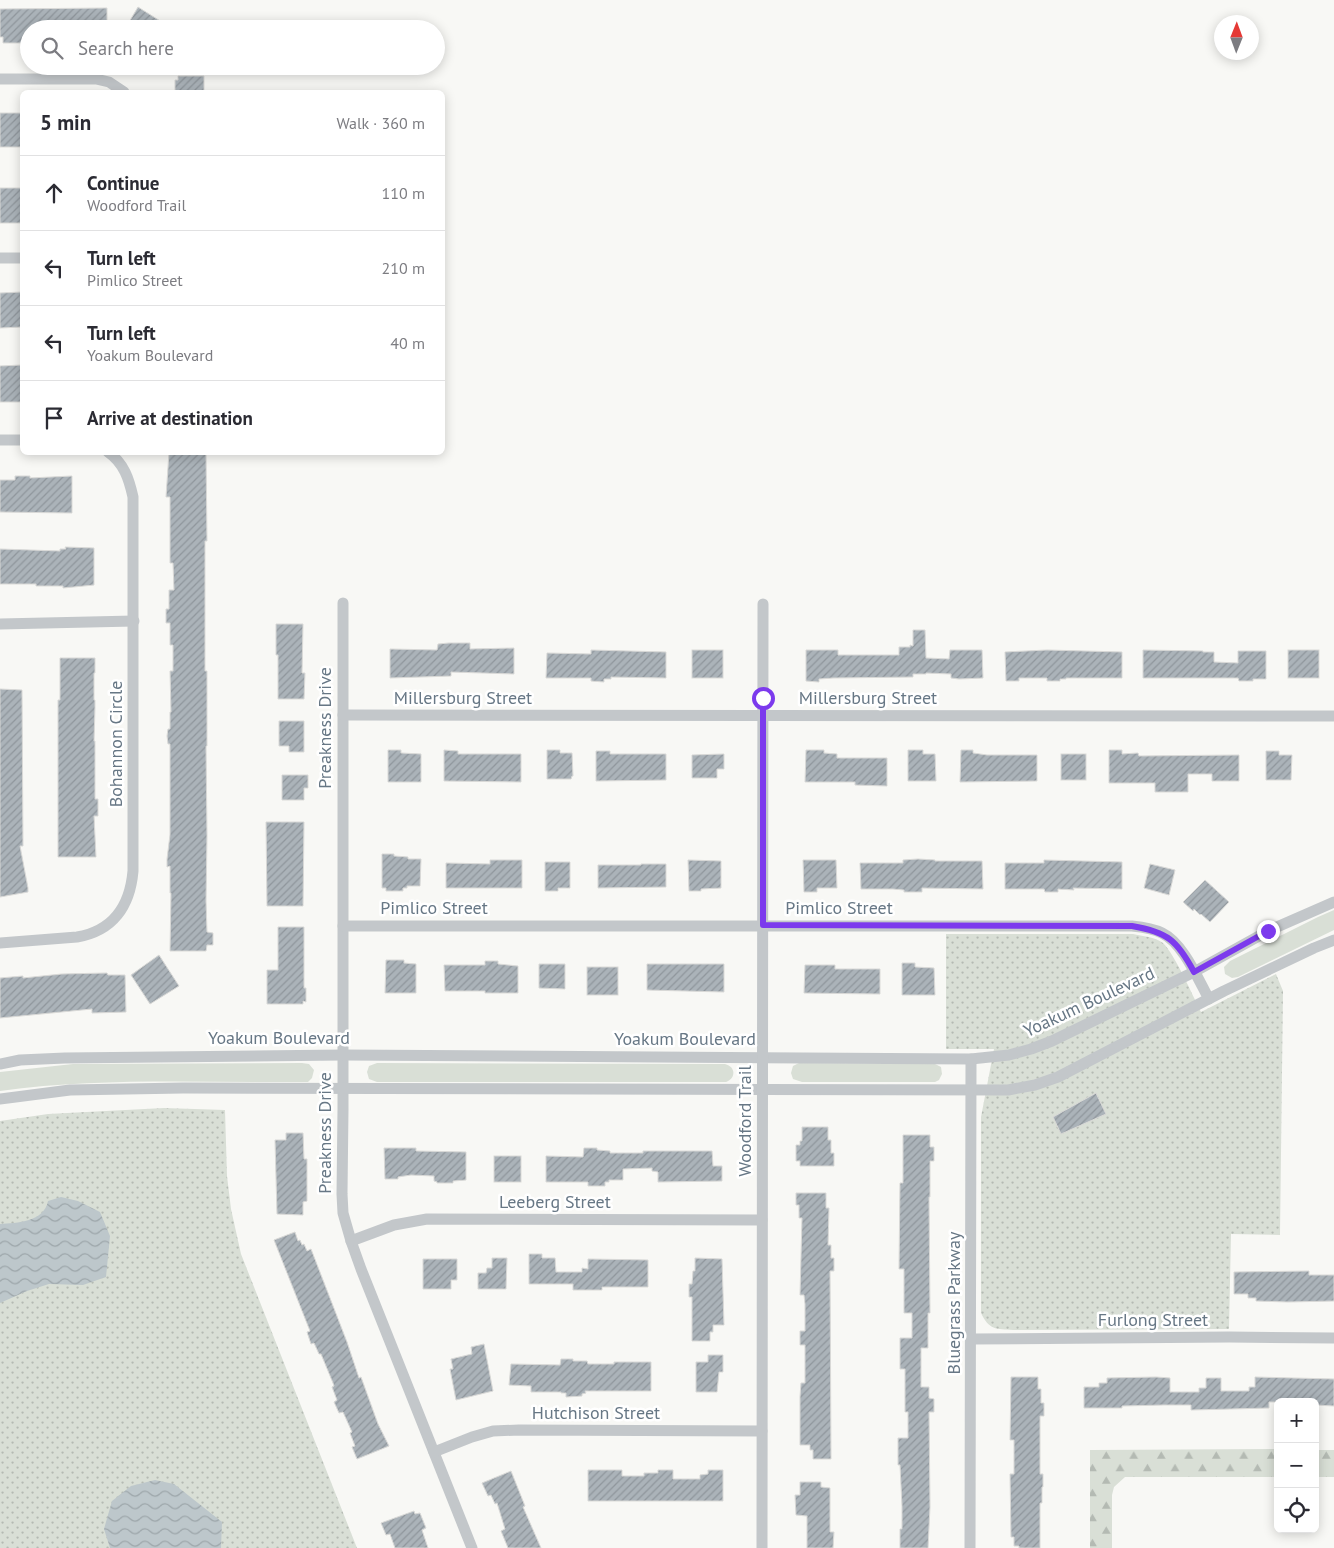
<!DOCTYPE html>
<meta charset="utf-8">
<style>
:root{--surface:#fff;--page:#f7f7f7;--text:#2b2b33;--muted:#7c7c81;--line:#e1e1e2}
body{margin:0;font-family:"PT Sans",sans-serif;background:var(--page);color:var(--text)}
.controls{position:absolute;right:15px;bottom:15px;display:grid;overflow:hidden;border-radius:8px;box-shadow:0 2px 12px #0003}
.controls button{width:45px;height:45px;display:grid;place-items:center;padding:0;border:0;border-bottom:1px solid var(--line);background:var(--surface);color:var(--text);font:25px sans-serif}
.compass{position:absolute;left:1214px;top:15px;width:45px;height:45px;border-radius:50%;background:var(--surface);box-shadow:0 2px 12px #0003;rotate:1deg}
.stop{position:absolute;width:15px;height:15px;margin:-11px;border:4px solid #7c3aed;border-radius:50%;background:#fff}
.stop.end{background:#7c3aed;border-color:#fff;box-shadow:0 1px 5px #0008}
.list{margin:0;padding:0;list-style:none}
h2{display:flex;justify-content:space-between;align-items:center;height:65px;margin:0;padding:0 20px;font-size:21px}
h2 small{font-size:16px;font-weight:400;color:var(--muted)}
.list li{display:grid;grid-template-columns:32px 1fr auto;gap:15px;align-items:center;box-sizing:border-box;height:75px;padding:0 20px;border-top:1px solid var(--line)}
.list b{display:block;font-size:19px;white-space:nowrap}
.list p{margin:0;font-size:16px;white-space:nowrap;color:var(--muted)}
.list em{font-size:16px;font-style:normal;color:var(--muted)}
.icon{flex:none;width:28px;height:28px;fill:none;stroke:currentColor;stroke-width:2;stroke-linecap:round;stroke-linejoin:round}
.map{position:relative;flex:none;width:1334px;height:1548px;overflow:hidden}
.search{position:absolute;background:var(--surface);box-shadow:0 2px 12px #0003;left:20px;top:20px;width:425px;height:55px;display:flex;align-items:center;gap:12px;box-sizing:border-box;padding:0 18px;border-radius:28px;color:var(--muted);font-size:19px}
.panel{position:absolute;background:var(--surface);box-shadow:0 2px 12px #0003;left:20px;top:90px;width:425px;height:365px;border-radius:8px}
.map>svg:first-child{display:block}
.grass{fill:#d9dfd6}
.forest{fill:url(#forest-firs)}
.park{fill:url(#park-dots)}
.water{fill:url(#water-waves)}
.building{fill:url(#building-hatch);stroke:#d9d9d7}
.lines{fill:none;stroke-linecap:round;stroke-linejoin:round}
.minor{stroke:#c3c7ca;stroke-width:11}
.route{stroke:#7c3aed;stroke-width:6}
.labels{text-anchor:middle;stroke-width:5;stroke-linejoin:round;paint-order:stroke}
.street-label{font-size:18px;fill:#677785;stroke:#fff}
</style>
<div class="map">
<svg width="1334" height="1548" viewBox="0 0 1334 1548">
<defs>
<pattern id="forest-firs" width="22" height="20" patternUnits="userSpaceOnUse" patternTransform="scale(1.25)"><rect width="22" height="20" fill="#d9dfd6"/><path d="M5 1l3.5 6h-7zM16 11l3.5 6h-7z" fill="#b4bab3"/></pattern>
<pattern id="park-dots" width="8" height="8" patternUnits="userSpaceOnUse" patternTransform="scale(1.25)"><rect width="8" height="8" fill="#d9dfd6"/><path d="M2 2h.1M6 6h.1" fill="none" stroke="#b4bab3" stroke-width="1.8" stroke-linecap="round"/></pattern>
<pattern id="water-waves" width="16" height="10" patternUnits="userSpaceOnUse" patternTransform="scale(1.25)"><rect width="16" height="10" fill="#bdc7cb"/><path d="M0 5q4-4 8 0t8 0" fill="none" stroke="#9da6aa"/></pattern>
<pattern id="building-hatch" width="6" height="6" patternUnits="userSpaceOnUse" patternTransform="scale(1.25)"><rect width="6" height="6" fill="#abb3b9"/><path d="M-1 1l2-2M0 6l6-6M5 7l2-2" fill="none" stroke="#8f969c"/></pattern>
</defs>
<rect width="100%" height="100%" fill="#f8f8f5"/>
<g class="grass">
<path d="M1334,910V930L1238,977L1232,978L1225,974L1224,967L1230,961L1318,917Z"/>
<path d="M302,1063L309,1064L314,1070L312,1078L308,1082C205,1083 102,1077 0,1091V1072L73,1064Z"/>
<path d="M377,1063L725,1064C736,1067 736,1078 726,1082H377L369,1079L367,1072L369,1066Z"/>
<path d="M799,1063L935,1064L941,1067L942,1074L939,1080L935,1082H802L793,1079L791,1073L793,1066Z"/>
</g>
<g class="forest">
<path d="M1278,1449V1477H1125L1114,1487L1112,1495V1548H1090V1450Z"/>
<rect x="1315" y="1450" width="19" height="27"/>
</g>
<g class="park">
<path d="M946,934H1133C1142,936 1155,937 1163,943C1174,953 1193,996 1201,1012L1276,974L1283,991L1280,1235L1231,1234L1229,1329L1013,1330C996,1329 989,1330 981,1313V1117L994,1049H946Z"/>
<path d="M164,1108L225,1110L227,1176L231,1209L241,1254L357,1548H0V1121L48,1114Z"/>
</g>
<g class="water">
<path d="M61,1197L78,1201L100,1212L110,1236L106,1277L83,1285L49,1284L27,1291L0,1303V1224C17,1223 44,1222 48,1201Z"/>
<path d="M155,1480L174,1484L222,1522L221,1548H110L104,1529L112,1501L131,1486Z"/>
</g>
<g class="building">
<path d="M138,7L149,14L173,29H125Z"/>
<path d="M107,8V29H29V43H3V37H0V9Z"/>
<path d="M178,76H204V92H175V80H178Z"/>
<rect x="0" y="113" width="22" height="34"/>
<rect x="0" y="188" width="22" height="35"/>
<path d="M22,292V327L0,328V293Z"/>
<path d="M22,365V402H0V366Z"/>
<path d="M169,452H206L207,541H205V671H207V746H206L207,835L206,901L207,932L213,933V945H207L206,951H170L171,893H170V866L167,867V859L170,835V744H168L167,736L168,729H170V712H171L170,671H173V645H170V623H166V609H169V590H174L173,563H170V497H166Z"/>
<path d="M15,476H30V478L72,476V513L0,512V480H15Z"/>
<path d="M65,547L94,548V585L63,588V586H36V584H0V549L60,551V549H66Z"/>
<path d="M276,624H303L302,673H305L304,699H278V655H276Z"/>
<path d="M913,630H925L926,658L949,659L950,650H982L983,678L959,679L951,678V674L926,673V674H913V677L833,678L819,679V682L806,681V650H838V655H899V647H910V645L913,646Z"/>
<path d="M449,643H470V649L514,648V674L451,672V676L390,678V649L437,650L438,644Z"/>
<path d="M591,650L666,652V678L611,677V679H604V682L591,681V678H546L547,653L591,654Z"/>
<rect x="692" y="650" width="31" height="28"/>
<path d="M1047,650L1122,652V678H1066V679H1060V681H1047V678H1019V681H1006L1005,652Z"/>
<path d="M1143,650L1203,651V652H1214V662L1238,663V651H1266V679H1253V681H1239L1238,678H1143Z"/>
<rect x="1288" y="650" width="31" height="28"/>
<path d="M60,658H95V673H94V700H95V707L94,741H95V799H98V816H94L96,857H58V700H60Z"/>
<path d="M0,689L22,690L23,846H20L28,888V892L0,897Z"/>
<path d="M279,721H304V752H289V746H279Z"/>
<path d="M388,750H401V753L421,754V782H388Z"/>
<path d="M444,750L458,751V754H521V782L444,781Z"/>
<path d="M547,750H560V753H572L573,776H572L571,779H547Z"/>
<path d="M806,750H824V753L837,754V758H887V786L855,785V782H805Z"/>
<path d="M908,750H923V754H935L936,781H908Z"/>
<path d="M961,750H973V753L987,755H1037V781L960,782Z"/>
<path d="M1109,750H1122V754L1138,753L1139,756L1239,755V781H1212V774H1188V792H1155V783H1109Z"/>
<path d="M596,751H610V754H666V780L596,781Z"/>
<path d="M1266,751H1279V755H1292L1291,780H1266Z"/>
<path d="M724,754V769H717V778H692V755Z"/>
<rect x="1061" y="754" width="25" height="26"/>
<path d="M282,775H308V788H304V800H282Z"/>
<path d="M266,822H304L303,906H267Z"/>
<path d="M382,854H394V856L408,857V859H421L420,886H407V888H403V891H386V888H382Z"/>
<path d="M918,859L935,860V861H982L983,889L922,888V892H904V890L893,889H861L860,863H903V860Z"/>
<path d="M490,860H522V888H446V863L490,864Z"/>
<path d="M688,860L721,861V888L701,889V891H689Z"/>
<path d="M803,860H836L837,888H817V892H804Z"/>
<path d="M1044,860L1122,862V889L1073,888L1074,890L1058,889V892H1045L1044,889H1005V863H1044Z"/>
<path d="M545,862H570V888H558V891H545Z"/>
<path d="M641,864H666V887L598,888V865H641Z"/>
<path d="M1150,864L1175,870L1169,895L1144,888Z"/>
<path d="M1205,880L1229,902L1210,922L1201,914L1200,915L1194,909L1193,911L1183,902Z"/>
<path d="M278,927H304V988H306V1002L303,1001V1004H267V970H278Z"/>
<path d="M159,955L179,986L150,1004L131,975Z"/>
<path d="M386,960H404V963L416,964V993H385Z"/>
<path d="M485,961H498V964L518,966V993H485V991H445L444,965H485Z"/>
<path d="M902,963H915V967L934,968L935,995H902Z"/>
<path d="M539,964H565V989L539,988Z"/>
<path d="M647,964H724V992L647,990Z"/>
<path d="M805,965H835V969H880V994L804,993Z"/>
<rect x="587" y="967" width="31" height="28"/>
<path d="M107,973L108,975H125L126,1012L92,1013V1009L0,1018V978L23,976V978L62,974Z"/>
<path d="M1096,1093L1106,1114L1061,1134L1053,1117Z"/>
<path d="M802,1127H828V1140H831V1153H834V1166H800V1161H796V1145H800V1141H802Z"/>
<path d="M286,1133H303L304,1159H307V1201L303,1202V1215L277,1214L275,1140H286Z"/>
<path d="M903,1135H930V1147H934V1161H930V1197H929L930,1313H928V1348H921V1387H929V1398L934,1399V1412H929L930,1507L928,1548H900V1529H902V1506L900,1465H898V1438H908V1412H905V1369H900V1338H912V1313H904V1269H899L900,1183H903Z"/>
<path d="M384,1148H416V1151L466,1152V1180L453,1181V1183H437V1182L434,1181V1176L411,1175L398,1177V1179H385Z"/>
<path d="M584,1148H597V1150L610,1151V1153H643V1151H712L713,1166H722V1181L658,1182V1172L652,1171V1168L623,1169V1180H609V1182H605V1186H588V1182H546V1156L583,1157Z"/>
<rect x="494" y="1156" width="27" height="26"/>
<path d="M796,1193H826V1208H829L828,1245H831V1258H834V1271H830L831,1459H813V1450H810V1445H800V1397L801,1383H805V1345H800V1331H805V1304L804,1295H800L802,1218H799V1205H796Z"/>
<path d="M295,1232L298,1241L300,1240L302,1245L304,1244L307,1251L311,1249L347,1342L359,1378L361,1377L378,1424L389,1446L357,1459L352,1447L355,1446L350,1433L352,1432L343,1412L339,1413L334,1402L337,1400L332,1387L334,1386L333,1383L321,1354H319L314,1343L311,1344L307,1332L310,1331L274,1240Z"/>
<path d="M529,1254H542V1258H555L556,1272H582V1268L588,1269V1259L648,1260V1287H602V1290H573V1284H529Z"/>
<path d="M492,1258H507L506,1289H478V1273H486L487,1268H492Z"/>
<path d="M695,1258L722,1259L724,1325H713V1332H710V1341H692V1297H689V1284H692L693,1271H695Z"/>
<path d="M423,1259H457V1280H451V1289H423Z"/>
<path d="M1309,1271V1275H1334V1301L1288,1302L1256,1301V1298H1248V1294H1234V1272Z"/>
<path d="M484,1344L493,1391L456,1400L450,1369H453L451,1359L472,1354L471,1347Z"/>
<path d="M708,1355H723V1372H719L717,1392H696V1362H708Z"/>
<path d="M561,1359H573V1361H587L588,1364H614V1362H651V1391H585L586,1393L582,1394V1396L566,1397V1393H561V1392H531V1386L509,1385L511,1364L560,1365Z"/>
<path d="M1011,1377H1038V1389H1041V1403H1044V1416H1040V1474H1043V1487H1042V1503H1040V1548H1019V1546H1014V1537H1011L1010,1474H1014V1440H1010Z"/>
<path d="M1156,1377L1170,1378V1392H1199V1388H1206V1378H1221V1391H1249V1387H1255V1377L1334,1379V1406L1315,1405V1402H1269V1408L1191,1410V1405H1163L1122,1406V1408H1084V1387H1099V1383H1107V1378Z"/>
<path d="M588,1470H622V1476H644V1473H658V1470H673V1479H700V1475L708,1474V1470H723V1501H588Z"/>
<path d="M511,1471L525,1506L523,1507L541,1548H508L501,1531L505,1529L497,1503L495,1504L491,1495L488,1496L482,1483Z"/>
<path d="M800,1482H821V1487L830,1488V1532H834L833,1548H807V1516L796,1515L795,1495H800Z"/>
<path d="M414,1511L415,1514L420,1513L426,1528L422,1530L428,1548H395L390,1534L386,1535L381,1523Z"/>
</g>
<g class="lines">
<g class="minor">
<path d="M0,79H96L109,82L124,92"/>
<path d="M0,258H22"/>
<path d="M0,440H22"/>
<path d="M343,603V1109L342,1194L343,1213L351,1241L361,1269L472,1548"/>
<path d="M0,624L134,621"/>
<path d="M343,715L1334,716"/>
<path d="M343,926H1132C1142,927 1152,928 1162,933C1183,943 1198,979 1209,999"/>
<path d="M0,943L77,937C113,931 130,906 133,871V497C129,479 124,463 108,452"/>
<path d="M0,1064L20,1060L65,1058L343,1055L971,1059L1009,1055L1031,1049L1052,1041L1194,972L1268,931L1334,902"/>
<path d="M0,1099L70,1090L183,1088L1008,1090L1035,1085L1058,1077L1224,991L1314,948L1334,940"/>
<path d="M351,1241L394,1225L427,1219L762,1220"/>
<path d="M972,1339L1229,1337L1334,1338"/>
<path d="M434,1452L472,1437L493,1431L519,1430L762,1431"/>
<path d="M762,1548L763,604"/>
<path d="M970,1548L971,1059"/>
</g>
</g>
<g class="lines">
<path class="route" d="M763,698V925L1132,926C1167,932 1177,940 1194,972L1268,931"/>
</g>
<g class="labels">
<g class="street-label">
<text x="463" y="704">Millersburg Street</text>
<text x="868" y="704">Millersburg Street</text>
<text transform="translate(325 728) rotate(-90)" y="6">Preakness Drive</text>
<text transform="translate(116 744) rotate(-90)" y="6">Bohannon Circle</text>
<text x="434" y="914">Pimlico Street</text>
<text x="839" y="914">Pimlico Street</text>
<text transform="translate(1089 1002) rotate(-25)" y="6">Yoakum Boulevard</text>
<text x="279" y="1044">Yoakum Boulevard</text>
<text x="685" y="1045">Yoakum Boulevard</text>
<text transform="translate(745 1121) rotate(-90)" y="6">Woodford Trail</text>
<text transform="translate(325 1133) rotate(-90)" y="6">Preakness Drive</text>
<text x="555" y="1208">Leeberg Street</text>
<text transform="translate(954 1303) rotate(-90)" y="6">Bluegrass Parkway</text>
<text x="1153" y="1326">Furlong Street</text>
<text x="596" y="1419">Hutchison Street</text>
</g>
</g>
</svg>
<div class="controls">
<button>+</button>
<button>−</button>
<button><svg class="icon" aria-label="locate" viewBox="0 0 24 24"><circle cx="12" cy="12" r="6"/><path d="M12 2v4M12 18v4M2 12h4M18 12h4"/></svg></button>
</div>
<svg class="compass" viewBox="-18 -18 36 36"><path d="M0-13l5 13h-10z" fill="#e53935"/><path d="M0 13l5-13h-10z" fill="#7c7c81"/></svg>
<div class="stop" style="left:763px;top:698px"></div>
<div class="stop end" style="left:1268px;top:931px"></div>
<div class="search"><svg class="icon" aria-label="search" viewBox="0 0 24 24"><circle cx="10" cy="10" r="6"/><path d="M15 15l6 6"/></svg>Search here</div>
<section class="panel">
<h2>5 min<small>Walk · 360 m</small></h2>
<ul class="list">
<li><svg class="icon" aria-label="ahead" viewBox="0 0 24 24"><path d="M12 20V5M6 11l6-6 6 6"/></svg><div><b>Continue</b><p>Woodford Trail</p></div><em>110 m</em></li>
<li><svg class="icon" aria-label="left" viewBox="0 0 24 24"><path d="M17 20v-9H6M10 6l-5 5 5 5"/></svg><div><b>Turn left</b><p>Pimlico Street</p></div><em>210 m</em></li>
<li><svg class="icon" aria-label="left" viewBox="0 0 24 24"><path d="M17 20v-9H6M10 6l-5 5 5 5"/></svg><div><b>Turn left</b><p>Yoakum Boulevard</p></div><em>40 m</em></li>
<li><svg class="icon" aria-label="arrive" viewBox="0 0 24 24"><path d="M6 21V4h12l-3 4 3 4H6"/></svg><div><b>Arrive at destination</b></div></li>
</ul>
</section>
</div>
